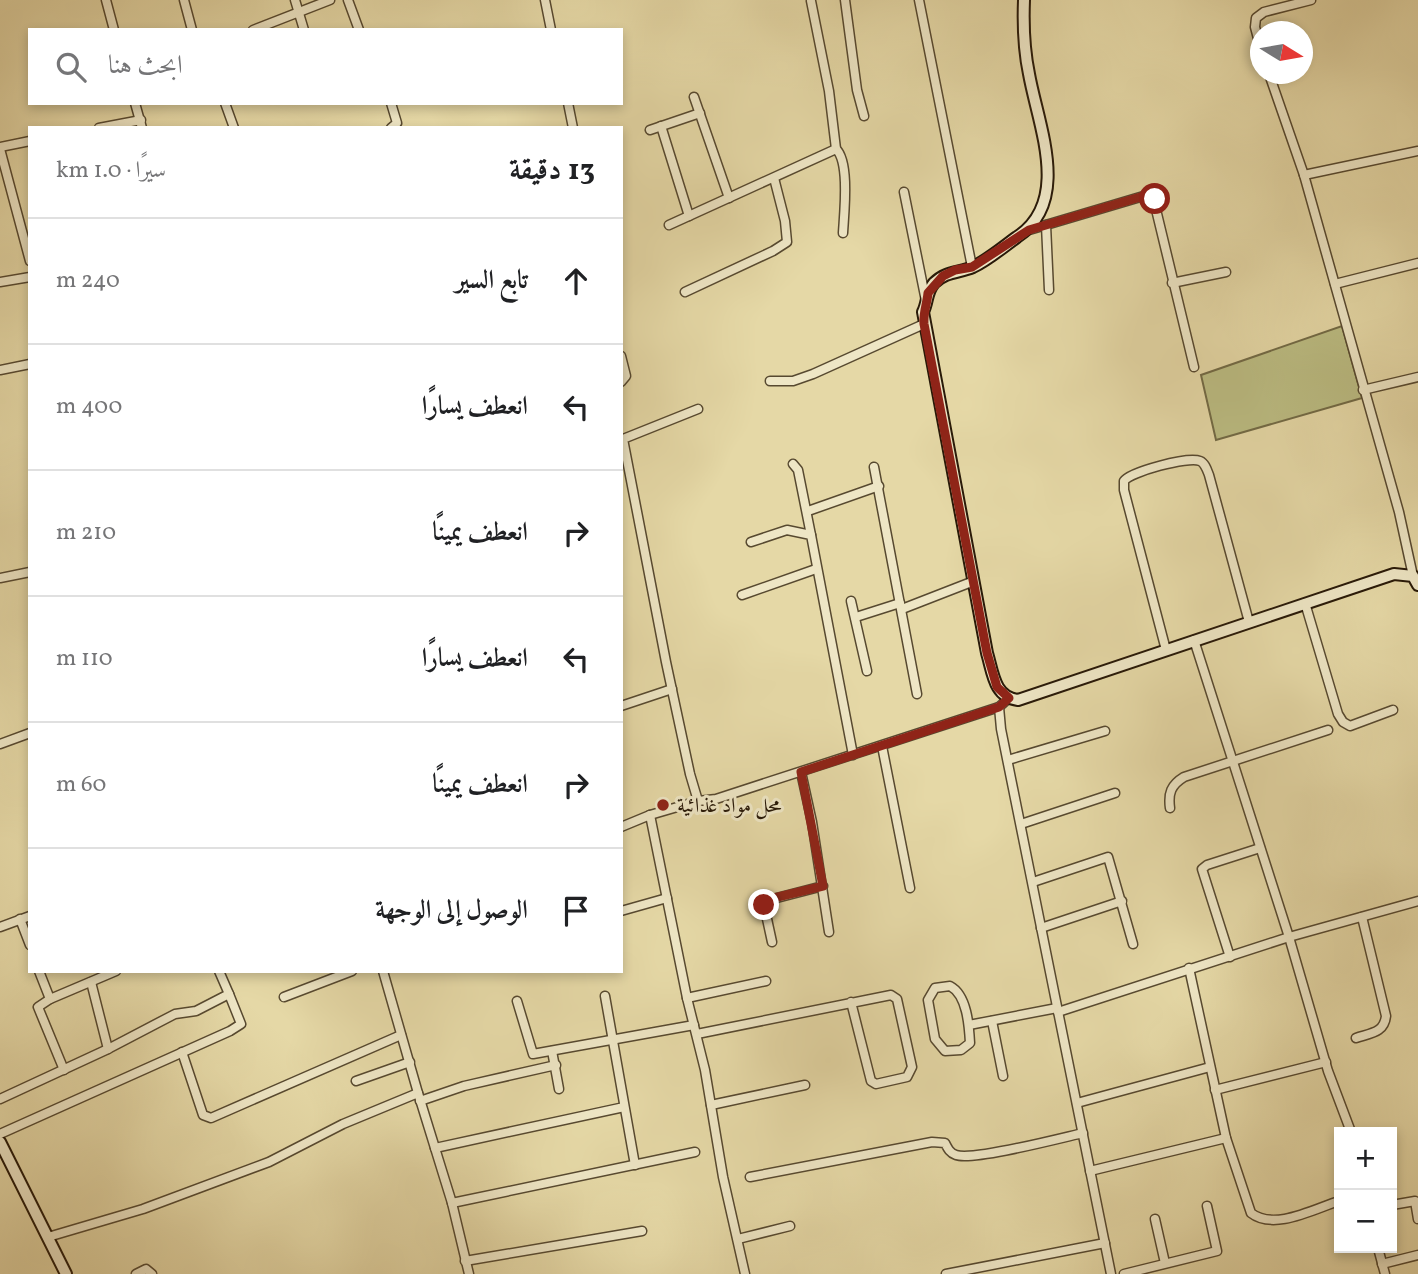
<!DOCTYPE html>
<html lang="ar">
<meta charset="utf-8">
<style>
:root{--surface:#fff;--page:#f2f2f2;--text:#202124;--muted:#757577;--line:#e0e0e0}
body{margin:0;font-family:Vollkorn,Amiri,serif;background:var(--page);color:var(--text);direction:rtl}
.controls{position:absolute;right:21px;bottom:21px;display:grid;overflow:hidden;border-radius:0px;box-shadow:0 4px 10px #0003}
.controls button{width:63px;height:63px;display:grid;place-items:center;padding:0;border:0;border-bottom:2px solid var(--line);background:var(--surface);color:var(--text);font:35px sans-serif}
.compass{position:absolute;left:1250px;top:21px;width:63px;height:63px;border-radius:50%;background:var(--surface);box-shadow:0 4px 10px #0003;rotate:101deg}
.stop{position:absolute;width:21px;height:21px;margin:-16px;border:5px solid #8f2418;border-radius:50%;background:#fff}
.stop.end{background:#8f2418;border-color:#fff;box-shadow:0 2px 7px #0008}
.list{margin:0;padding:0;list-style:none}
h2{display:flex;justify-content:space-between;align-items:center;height:91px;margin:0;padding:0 28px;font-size:30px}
h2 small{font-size:23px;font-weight:400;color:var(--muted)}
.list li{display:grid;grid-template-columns:46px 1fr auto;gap:21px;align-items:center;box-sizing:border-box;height:126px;padding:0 28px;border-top:2px solid var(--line)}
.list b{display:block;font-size:26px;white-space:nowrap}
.list em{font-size:23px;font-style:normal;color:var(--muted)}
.icon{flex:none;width:38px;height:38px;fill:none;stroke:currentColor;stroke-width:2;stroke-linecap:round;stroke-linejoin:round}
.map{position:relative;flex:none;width:1418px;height:1274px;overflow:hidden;direction:ltr}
.search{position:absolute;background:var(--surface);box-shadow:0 4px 10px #0003;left:28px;top:28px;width:595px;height:77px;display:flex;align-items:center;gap:18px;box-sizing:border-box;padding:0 24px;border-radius:0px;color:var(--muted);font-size:26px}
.panel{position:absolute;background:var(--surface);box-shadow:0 4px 10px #0003;left:28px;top:126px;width:595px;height:847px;border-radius:0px;direction:rtl}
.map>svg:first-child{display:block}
.green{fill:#bbbc82;stroke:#726a45;stroke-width:2}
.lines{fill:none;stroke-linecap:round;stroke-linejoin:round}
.street-casing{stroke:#574930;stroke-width:11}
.secondary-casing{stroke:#281908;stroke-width:14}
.street{stroke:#eee6c5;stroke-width:8}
.secondary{stroke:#eee6c5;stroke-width:10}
.route{stroke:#8f2418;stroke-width:9}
.poi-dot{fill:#8f2418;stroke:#eee6c5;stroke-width:2.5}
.labels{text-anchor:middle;stroke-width:6;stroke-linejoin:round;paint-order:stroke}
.poi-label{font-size:21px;fill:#281908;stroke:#eee6c5;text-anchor:start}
</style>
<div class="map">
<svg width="1418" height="1274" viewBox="0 0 1418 1274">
<rect width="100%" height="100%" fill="#e5d8a6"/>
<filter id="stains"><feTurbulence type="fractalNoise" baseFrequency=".00286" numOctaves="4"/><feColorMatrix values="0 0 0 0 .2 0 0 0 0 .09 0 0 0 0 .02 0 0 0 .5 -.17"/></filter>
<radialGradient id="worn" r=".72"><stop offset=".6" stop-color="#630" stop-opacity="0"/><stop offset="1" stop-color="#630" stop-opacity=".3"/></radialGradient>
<path class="green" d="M1342,326L1362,398L1216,440L1201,375Z"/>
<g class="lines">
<defs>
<g id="street">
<path d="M106,0L114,30"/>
<path d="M184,0L192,30"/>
<path d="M295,0L304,30"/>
<path d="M348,0L359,30"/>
<path d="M545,0L551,30"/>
<path d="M845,0L857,90L864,116"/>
<path d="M919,0L972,267"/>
<path d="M253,30L330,0"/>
<path d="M1260,46L1255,27L1256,18L1264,12L1311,0"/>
<path d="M1269,74L1304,175L1399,512L1413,576"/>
<path d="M694,97L729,198"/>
<path d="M135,103L142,128"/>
<path d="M225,103L234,128"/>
<path d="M568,103L573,128"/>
<path d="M661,126L689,216"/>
<path d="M99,128L141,120"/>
<path d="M391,128L397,123L391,103"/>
<path d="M650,130L700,113"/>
<path d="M0,147L30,141"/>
<path d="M0,149L30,261"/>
<path d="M836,149C850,162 844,214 843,233"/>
<path d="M1304,175L1418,151"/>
<path d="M904,192L926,301"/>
<path d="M669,225L836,149L829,91L811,1"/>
<path d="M1046,225L1049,290"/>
<path d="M1029,230L1147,195L1153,197L1194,367"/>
<path d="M0,282L30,277"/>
<path d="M1172,283L1226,272"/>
<path d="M1335,284L1418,263"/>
<path d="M685,292L773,251L787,242L785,221L774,178"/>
<path d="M621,356L626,376L621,382"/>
<path d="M0,370L30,364"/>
<path d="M770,381H793L813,374L924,324"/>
<path d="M1363,390L1418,377"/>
<path d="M793,464L798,470L811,535"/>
<path d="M874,467L917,694"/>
<path d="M808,511L879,486"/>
<path d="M751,542L787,530L811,535L853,755"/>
<path d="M0,578L30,572"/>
<path d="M742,595L816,569"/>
<path d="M851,601L867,671"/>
<path d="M1305,603L1338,714L1343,722L1350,726L1393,710"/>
<path d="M902,609L974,581"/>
<path d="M856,617L900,603"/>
<path d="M1194,640L1289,937L1328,1071L1351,1132"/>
<path d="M1166,650L1124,490V481C1130,472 1188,456 1200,461C1205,463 1207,470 1209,475L1249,622"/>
<path d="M621,706L672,689"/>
<path d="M999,707L1001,729L1111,1274"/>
<path d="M0,744L30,733"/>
<path d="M882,746L910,888"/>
<path d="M1008,760L1105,731"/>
<path d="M801,772L812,822L829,932"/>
<path d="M698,801L690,774L666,662L623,439L698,409"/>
<path d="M1170,808C1168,793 1171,785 1184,777L1328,730"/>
<path d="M650,815L687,998L705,1070L723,1177L745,1274"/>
<path d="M1021,824L1115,793"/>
<path d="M621,827L650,815L698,801L716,799L999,707L1009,698"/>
<path d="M1033,882L1108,857L1133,944"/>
<path d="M621,911L667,898"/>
<path d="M20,919L30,945"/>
<path d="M0,927L30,916"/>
<path d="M1041,928L1122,901"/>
<path d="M772,942L764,905L765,901L823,886"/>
<path d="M1230,957L1202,869L1207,865L1260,848"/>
<path d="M1189,968L1226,1138L1251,1213C1274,1231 1314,1209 1339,1201"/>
<path d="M39,971L50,999"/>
<path d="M383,971L418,1093L452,1203L469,1274"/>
<path d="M91,982L108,1049"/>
<path d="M950,986C967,995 969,1025 970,1043L961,1050L945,1051L935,1039L928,1000L935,988Z"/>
<path d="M605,996L635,1165"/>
<path d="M284,997L352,971"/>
<path d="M687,998L766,981"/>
<path d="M517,1001L533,1054L694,1025"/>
<path d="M1058,1012L1289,937L1418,901"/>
<path d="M992,1021L1003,1076"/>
<path d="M969,1025L1057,1008"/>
<path d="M697,1034L891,995L897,999L912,1067L907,1077L876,1084L871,1081L851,1002"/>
<path d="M1356,1038C1371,1033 1384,1033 1386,1016L1362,917"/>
<path d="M552,1051L559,1089"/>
<path d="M182,1052L203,1115L211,1118L401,1035"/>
<path d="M64,1070L38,1007L50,999L116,971"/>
<path d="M356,1081L410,1062"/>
<path d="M1215,1090L1326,1062"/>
<path d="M0,1099L108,1049L175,1014L196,1011L229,994L219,971"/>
<path d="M420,1101L464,1086L556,1065"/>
<path d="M1077,1103L1210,1067"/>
<path d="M711,1105L805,1085"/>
<path d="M0,1134L230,1031L241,1024L229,994"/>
<path d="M435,1148L624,1107"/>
<path d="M1090,1171L1226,1138"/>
<path d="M750,1177L932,1142L945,1143C948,1149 950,1153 956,1155C973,1161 1061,1138 1083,1133"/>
<path d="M452,1203L695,1152"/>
<path d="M1392,1205L1415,1201L1418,1219"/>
<path d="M1155,1219L1165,1263"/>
<path d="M48,1237L143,1209L269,1162L343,1124L418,1093"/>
<path d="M738,1239L790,1226"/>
<path d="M1378,1248L1385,1274"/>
<path d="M465,1261L642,1231"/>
<path d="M1382,1264L1418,1255"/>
<path d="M136,1274L146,1269L152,1274"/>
<path d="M946,1274L1105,1243"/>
<path d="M1124,1274L1217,1251L1207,1206"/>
</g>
<g id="secondary">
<path d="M1024,0C1023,25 1024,50 1029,74C1038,125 1072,201 1017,237C1003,247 988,260 973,267C959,273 946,271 934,283C926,292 928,302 923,312L987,653C993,673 994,697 1018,700L1394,574L1413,576L1418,585"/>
<path d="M0,1142L66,1274"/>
</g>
</defs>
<use href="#street" class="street-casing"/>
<use href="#secondary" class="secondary-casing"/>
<use href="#street" class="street"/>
<use href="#secondary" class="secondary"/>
</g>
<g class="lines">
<path class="route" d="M764,905L769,899L823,886L801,772L999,707L1009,698L997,687L987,653L924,324C923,313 927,304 928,293L943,276L955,270L972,267L1029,230L1147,195L1155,199"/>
</g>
<circle class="poi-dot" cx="663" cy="805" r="7"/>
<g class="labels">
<g class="poi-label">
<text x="677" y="812">محل مواد غذائية</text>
</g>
</g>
<rect width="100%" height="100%" filter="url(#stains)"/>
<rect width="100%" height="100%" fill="url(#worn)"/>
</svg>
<div class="controls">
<button>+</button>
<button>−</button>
</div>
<svg class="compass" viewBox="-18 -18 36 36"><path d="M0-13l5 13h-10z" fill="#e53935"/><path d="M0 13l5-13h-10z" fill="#757577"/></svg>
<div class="stop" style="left:1155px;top:199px"></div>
<div class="stop end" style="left:764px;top:905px"></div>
<div class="search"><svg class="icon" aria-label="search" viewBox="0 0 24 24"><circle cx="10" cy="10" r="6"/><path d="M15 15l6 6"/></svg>ابحث هنا</div>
<section class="panel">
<h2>13 دقيقة<small>سيرًا · 1.0 km</small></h2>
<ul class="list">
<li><svg class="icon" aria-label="ahead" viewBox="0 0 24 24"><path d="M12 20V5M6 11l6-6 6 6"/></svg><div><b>تابع السير</b></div><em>240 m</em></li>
<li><svg class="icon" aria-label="left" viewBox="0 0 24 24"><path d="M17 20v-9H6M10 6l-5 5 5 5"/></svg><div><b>انعطف يسارًا</b></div><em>400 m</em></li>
<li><svg class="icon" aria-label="right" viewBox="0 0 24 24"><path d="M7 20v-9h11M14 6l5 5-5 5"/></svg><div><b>انعطف يمينًا</b></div><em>210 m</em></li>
<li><svg class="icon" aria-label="left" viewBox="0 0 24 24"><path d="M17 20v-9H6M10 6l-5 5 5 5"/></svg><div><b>انعطف يسارًا</b></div><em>110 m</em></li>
<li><svg class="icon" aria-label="right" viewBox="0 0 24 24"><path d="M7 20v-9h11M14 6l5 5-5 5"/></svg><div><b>انعطف يمينًا</b></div><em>60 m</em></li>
<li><svg class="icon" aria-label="arrive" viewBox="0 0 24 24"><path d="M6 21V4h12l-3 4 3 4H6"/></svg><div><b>الوصول إلى الوجهة</b></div></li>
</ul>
</section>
</div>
